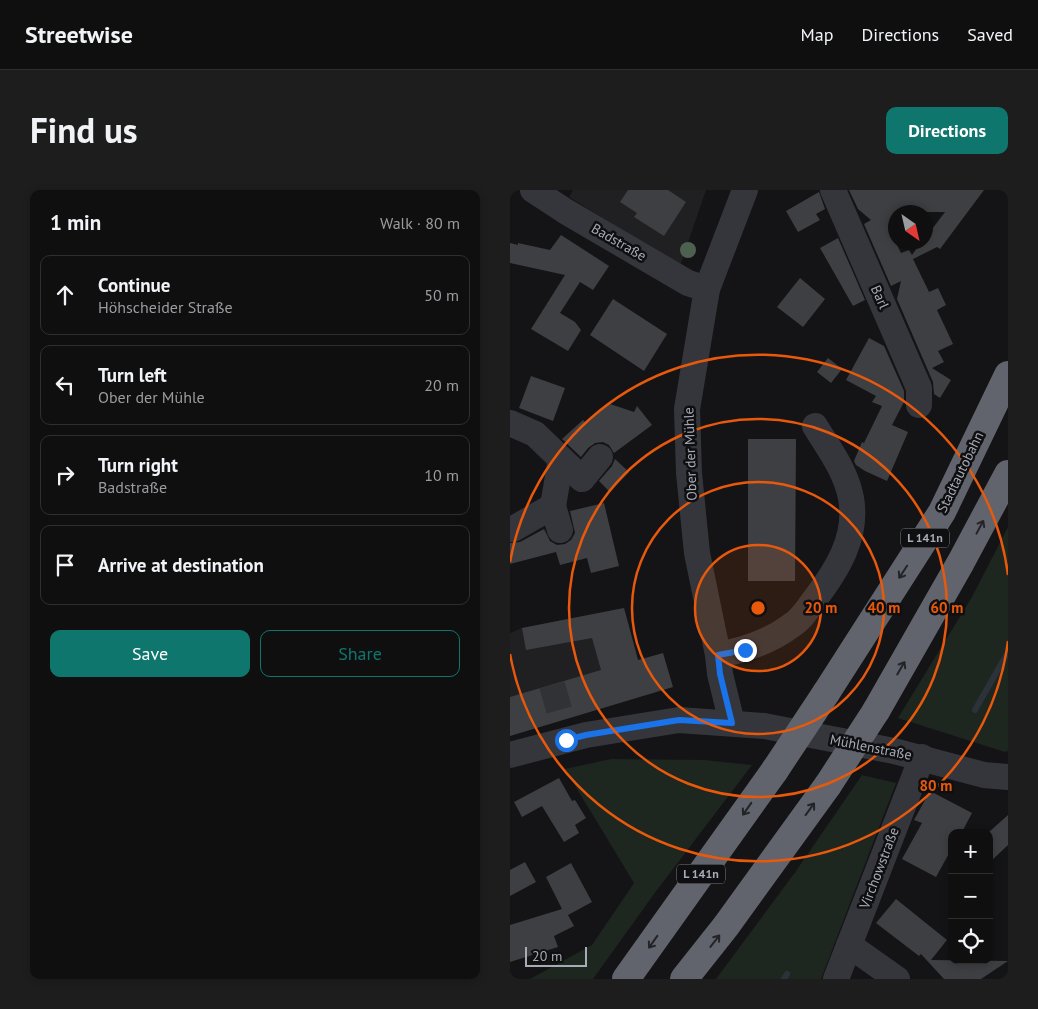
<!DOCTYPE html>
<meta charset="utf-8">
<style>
:root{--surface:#0f0f10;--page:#1d1d1e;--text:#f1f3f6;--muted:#9b9c9f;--line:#2f2f30;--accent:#0f766e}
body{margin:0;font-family:"PT Sans",sans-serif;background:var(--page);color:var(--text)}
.controls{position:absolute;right:15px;bottom:15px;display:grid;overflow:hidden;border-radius:10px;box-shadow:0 2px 8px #0003}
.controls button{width:45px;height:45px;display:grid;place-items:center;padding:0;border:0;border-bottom:1px solid var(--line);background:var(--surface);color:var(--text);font:25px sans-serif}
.compass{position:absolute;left:378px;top:15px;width:45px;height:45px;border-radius:50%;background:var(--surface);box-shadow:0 2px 8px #0003;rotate:146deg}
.scale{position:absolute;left:15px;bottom:12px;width:62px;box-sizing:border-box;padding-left:5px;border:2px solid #a6abb6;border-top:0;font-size:14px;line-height:18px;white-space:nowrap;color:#a6abb6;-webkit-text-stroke:4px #0f0f11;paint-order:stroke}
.stop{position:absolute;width:15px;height:15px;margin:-11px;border:4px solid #1a73e8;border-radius:50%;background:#fff}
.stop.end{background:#1a73e8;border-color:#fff;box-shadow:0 1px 5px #0008}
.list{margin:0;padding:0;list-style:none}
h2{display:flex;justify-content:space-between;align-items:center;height:65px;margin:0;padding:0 20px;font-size:21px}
h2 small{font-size:16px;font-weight:400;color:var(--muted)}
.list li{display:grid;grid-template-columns:32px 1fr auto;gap:15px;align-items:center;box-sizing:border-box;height:80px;margin:0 10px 10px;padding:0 10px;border:1px solid var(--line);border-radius:10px}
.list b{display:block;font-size:19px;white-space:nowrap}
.list p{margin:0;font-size:16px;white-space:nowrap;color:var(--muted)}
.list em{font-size:16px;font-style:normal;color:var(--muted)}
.actions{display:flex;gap:10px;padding:15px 20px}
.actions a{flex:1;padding:11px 0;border:1px solid var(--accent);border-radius:10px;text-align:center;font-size:18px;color:var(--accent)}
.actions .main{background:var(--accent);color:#fff}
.icon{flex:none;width:28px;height:28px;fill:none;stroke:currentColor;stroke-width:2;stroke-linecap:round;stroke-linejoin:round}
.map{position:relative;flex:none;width:498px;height:789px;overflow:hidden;border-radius:10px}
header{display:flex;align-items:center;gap:30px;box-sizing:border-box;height:70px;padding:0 25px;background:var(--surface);border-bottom:1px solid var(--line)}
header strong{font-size:24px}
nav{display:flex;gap:28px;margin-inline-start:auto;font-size:18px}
.intro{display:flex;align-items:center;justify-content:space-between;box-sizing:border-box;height:120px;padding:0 30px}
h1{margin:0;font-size:35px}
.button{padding:12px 22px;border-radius:10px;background:var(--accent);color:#fff;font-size:18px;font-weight:700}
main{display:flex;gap:30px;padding:0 30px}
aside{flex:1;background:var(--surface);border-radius:10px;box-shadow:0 2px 8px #0003}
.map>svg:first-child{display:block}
.built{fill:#202023}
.green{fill:#1e2620}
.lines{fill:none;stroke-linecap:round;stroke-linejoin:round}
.stream{stroke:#2b3239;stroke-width:6}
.building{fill:#3e3f43;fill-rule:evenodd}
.minor-tunnel{stroke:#313236;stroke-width:26;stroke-dasharray:26 13;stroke-linecap:butt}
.minor{stroke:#35363b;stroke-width:26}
.highway{stroke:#61646c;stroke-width:28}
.highway-bridge{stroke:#61646c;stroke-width:28}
.tree{fill:#4e6151}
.oneway{stroke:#242428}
.route{stroke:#1a73e8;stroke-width:6}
.ring{fill:none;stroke:#e8590c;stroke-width:2.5}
.labels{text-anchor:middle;stroke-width:5;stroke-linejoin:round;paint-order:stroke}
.shield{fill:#0f0f11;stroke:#797c84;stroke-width:1}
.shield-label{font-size:12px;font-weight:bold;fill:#a6abb6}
.street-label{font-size:14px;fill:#a6abb6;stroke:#0f0f11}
.centre{fill:#e8590c;stroke:#0f0f11;stroke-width:2.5}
.ring-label{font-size:15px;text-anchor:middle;font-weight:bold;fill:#e8590c;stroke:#0f0f11;stroke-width:5;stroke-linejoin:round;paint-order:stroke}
</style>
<header>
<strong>Streetwise</strong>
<nav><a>Map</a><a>Directions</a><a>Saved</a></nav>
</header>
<div class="intro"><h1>Find us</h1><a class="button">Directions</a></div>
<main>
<aside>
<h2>1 min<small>Walk · 80 m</small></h2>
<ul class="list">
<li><svg class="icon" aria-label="ahead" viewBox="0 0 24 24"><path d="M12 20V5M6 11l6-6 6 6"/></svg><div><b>Continue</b><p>Höhscheider Straße</p></div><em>50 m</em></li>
<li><svg class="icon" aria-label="left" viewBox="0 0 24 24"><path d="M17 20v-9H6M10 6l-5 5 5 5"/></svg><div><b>Turn left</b><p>Ober der Mühle</p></div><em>20 m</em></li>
<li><svg class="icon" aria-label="right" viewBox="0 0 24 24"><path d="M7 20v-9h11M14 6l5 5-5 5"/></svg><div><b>Turn right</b><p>Badstraße</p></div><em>10 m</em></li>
<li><svg class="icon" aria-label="arrive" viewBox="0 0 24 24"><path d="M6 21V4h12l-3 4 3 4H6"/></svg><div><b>Arrive at destination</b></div></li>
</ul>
<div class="actions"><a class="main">Save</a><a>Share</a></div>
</aside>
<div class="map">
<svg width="498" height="789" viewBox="0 0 498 789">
<rect width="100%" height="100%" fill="#141416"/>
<g class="built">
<path d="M63,0H196L170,76L59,7Z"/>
<path d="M114,418L128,470L0,546V443L12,438Z"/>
</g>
<g class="green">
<path d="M498,337V561L495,562L388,528L462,407Z"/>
<path d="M101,569L194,570L242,575L144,704L83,789H20L82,755L124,693L55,579Z"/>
<path d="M352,585L386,593L311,789H206L286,681Z"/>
</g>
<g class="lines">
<g class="stream">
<path d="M465,520L498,462"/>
<path d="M274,789L277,784"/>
</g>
</g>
<g class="building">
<path d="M118,0H158L176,12L154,46L124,27L127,23L110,12Z"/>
<path d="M339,0H474L430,59L427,57L403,69L419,102L428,98L436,115L427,120L443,154L428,161L434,172L422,178L441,190L430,208L424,204L423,192L387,109L391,91L381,96L354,34L361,30L348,19ZM386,22H435L416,47V52H411L402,65L399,60L391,63L378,37L386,27Z"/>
<path d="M309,2L315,19L306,24L310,30L288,42L276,21Z"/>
<path d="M51,45L99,76L83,100L70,92L50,123L65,132L71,140L58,161L21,139L55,85L0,73V53L8,55V53L40,60Z"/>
<path d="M328,48L355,110L343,116L310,58Z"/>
<path d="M290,88L315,109L293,137L267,117Z"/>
<path d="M103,109L157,144L134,181L80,145Z"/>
<path d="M359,148L374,156L394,201V212L382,235L398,242L377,291L355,281L346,275L344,271L352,252L354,253L372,216L362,212L366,206L336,190Z"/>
<path d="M318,168L332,179L321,193L307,182Z"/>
<path d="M21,186L55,198L43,231L9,218Z"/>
<path d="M100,214L124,222L127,216L142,235L104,263L99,255L93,252L85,253L78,258L71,267L52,249L73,230L75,232Z"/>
<path d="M238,249H286L285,391H238Z"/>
<path d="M105,269L119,282L100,302L89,291L102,276Z"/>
<path d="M94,313L109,376L81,383L77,368L50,375L46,362L0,374V353L10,352L34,339L40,351L47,355L55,354L61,350L65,343L60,321Z"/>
<path d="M114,418L128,470L153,463L163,497L0,546V507L91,480L82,448L16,460L12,438Z"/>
<path d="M49,588L62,611L65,610L76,628L65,635L69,643L54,652L32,616L12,627L4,612Z"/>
<path d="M420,601L462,623L452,642L442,643V658L426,687L392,669L412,633L404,630Z"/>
<path d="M498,625V655L479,673V642Z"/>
<path d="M15,672L26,692L0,706V680Z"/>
<path d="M61,673L82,712L58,725L64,736L44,746L48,757L0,772V735L52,719L36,687Z"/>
<path d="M386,709L437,750L421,770L498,771L471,789H434L411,764L409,766L366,733Z"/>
</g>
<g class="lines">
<path class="minor-tunnel" d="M42,495L52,530"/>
<g class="minor">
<path d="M23,0L55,21L178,93L197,99"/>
<path d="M323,0L409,198V215"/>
<path d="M0,233L25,244L72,289L90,267"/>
<path d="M43,316L50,340"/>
<path d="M3,339L43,316L51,269"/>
<path d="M208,465C235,460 260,452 282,435C292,429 298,418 305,409C327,380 348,347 341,308C336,281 319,259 305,236"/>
<path d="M222,533L210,484L208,465L187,363L179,283L177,219L197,99L235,0"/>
<path d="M0,565L76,545L169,530L254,536L384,561L474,585L498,587"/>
<path d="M339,755L387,789"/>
<path d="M326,789L412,567"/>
</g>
<g class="highway">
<path d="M316,503L432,322L498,185"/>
<path d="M366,521L451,372L498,284"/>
<path d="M116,789L265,580"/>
<path d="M174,789L216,736L318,595"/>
</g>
<g class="highway-bridge">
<path d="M265,580L316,503"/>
<path d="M318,595L366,521"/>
</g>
</g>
<circle class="tree" cx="178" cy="60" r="8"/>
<defs><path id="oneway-shaft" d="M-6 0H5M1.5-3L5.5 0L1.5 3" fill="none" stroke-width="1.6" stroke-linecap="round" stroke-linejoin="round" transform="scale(1.25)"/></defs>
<g class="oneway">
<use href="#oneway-shaft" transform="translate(470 337) rotate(-62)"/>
<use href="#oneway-shaft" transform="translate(393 382) rotate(123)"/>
<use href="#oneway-shaft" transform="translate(391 478) rotate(-60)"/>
<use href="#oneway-shaft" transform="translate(237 619) rotate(125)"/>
<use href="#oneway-shaft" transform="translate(300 619) rotate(-54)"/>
<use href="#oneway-shaft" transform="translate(205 751) rotate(-52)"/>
<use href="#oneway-shaft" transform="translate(143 752) rotate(125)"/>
</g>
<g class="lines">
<path class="route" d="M56,550L76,545L169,530L222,533L210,484L208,465L235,460"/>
</g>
<circle cx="248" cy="418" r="63" fill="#e8590c" fill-opacity=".12"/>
<g class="ring">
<circle cx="248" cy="418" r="63"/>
<circle cx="248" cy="418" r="126"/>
<circle cx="248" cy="418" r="189"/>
<path d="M498 451A252 252 0 0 1 0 464M0 372A252 252 0 0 1 498 385"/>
</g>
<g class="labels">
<g class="shield">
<rect x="391" y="338.5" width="48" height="19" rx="4"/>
<rect x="167" y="674.5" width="48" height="19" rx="4"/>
</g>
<g class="shield-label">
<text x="415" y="352">L 141n</text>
<text x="191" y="688">L 141n</text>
</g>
<g class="street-label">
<text transform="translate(109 52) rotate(30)" y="5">Badstraße</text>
<text transform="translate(370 107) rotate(66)" y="5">Barl</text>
<text transform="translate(180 264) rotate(-92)" y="5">Ober der Mühle</text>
<text transform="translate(450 282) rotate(-64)" y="5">Stadtautobahn</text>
<text transform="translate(361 557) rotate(11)" y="5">Mühlenstraße</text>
<text transform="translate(369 678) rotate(-69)" y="5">Virchowstraße</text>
</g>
</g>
<circle cx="248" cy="418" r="8" class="centre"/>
<g class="ring-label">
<text x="311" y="423">20 m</text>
<text x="374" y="423">40 m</text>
<text x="437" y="423">60 m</text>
<text x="426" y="601">80 m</text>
</g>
</svg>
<div class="controls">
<button>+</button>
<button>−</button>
<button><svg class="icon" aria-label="locate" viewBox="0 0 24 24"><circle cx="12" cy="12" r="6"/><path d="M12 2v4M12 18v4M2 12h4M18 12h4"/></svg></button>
</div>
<svg class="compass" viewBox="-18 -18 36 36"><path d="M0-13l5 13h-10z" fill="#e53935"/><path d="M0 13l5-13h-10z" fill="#9b9c9f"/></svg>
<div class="scale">20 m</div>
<div class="stop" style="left:56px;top:550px"></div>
<div class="stop end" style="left:235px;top:460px"></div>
</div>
</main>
